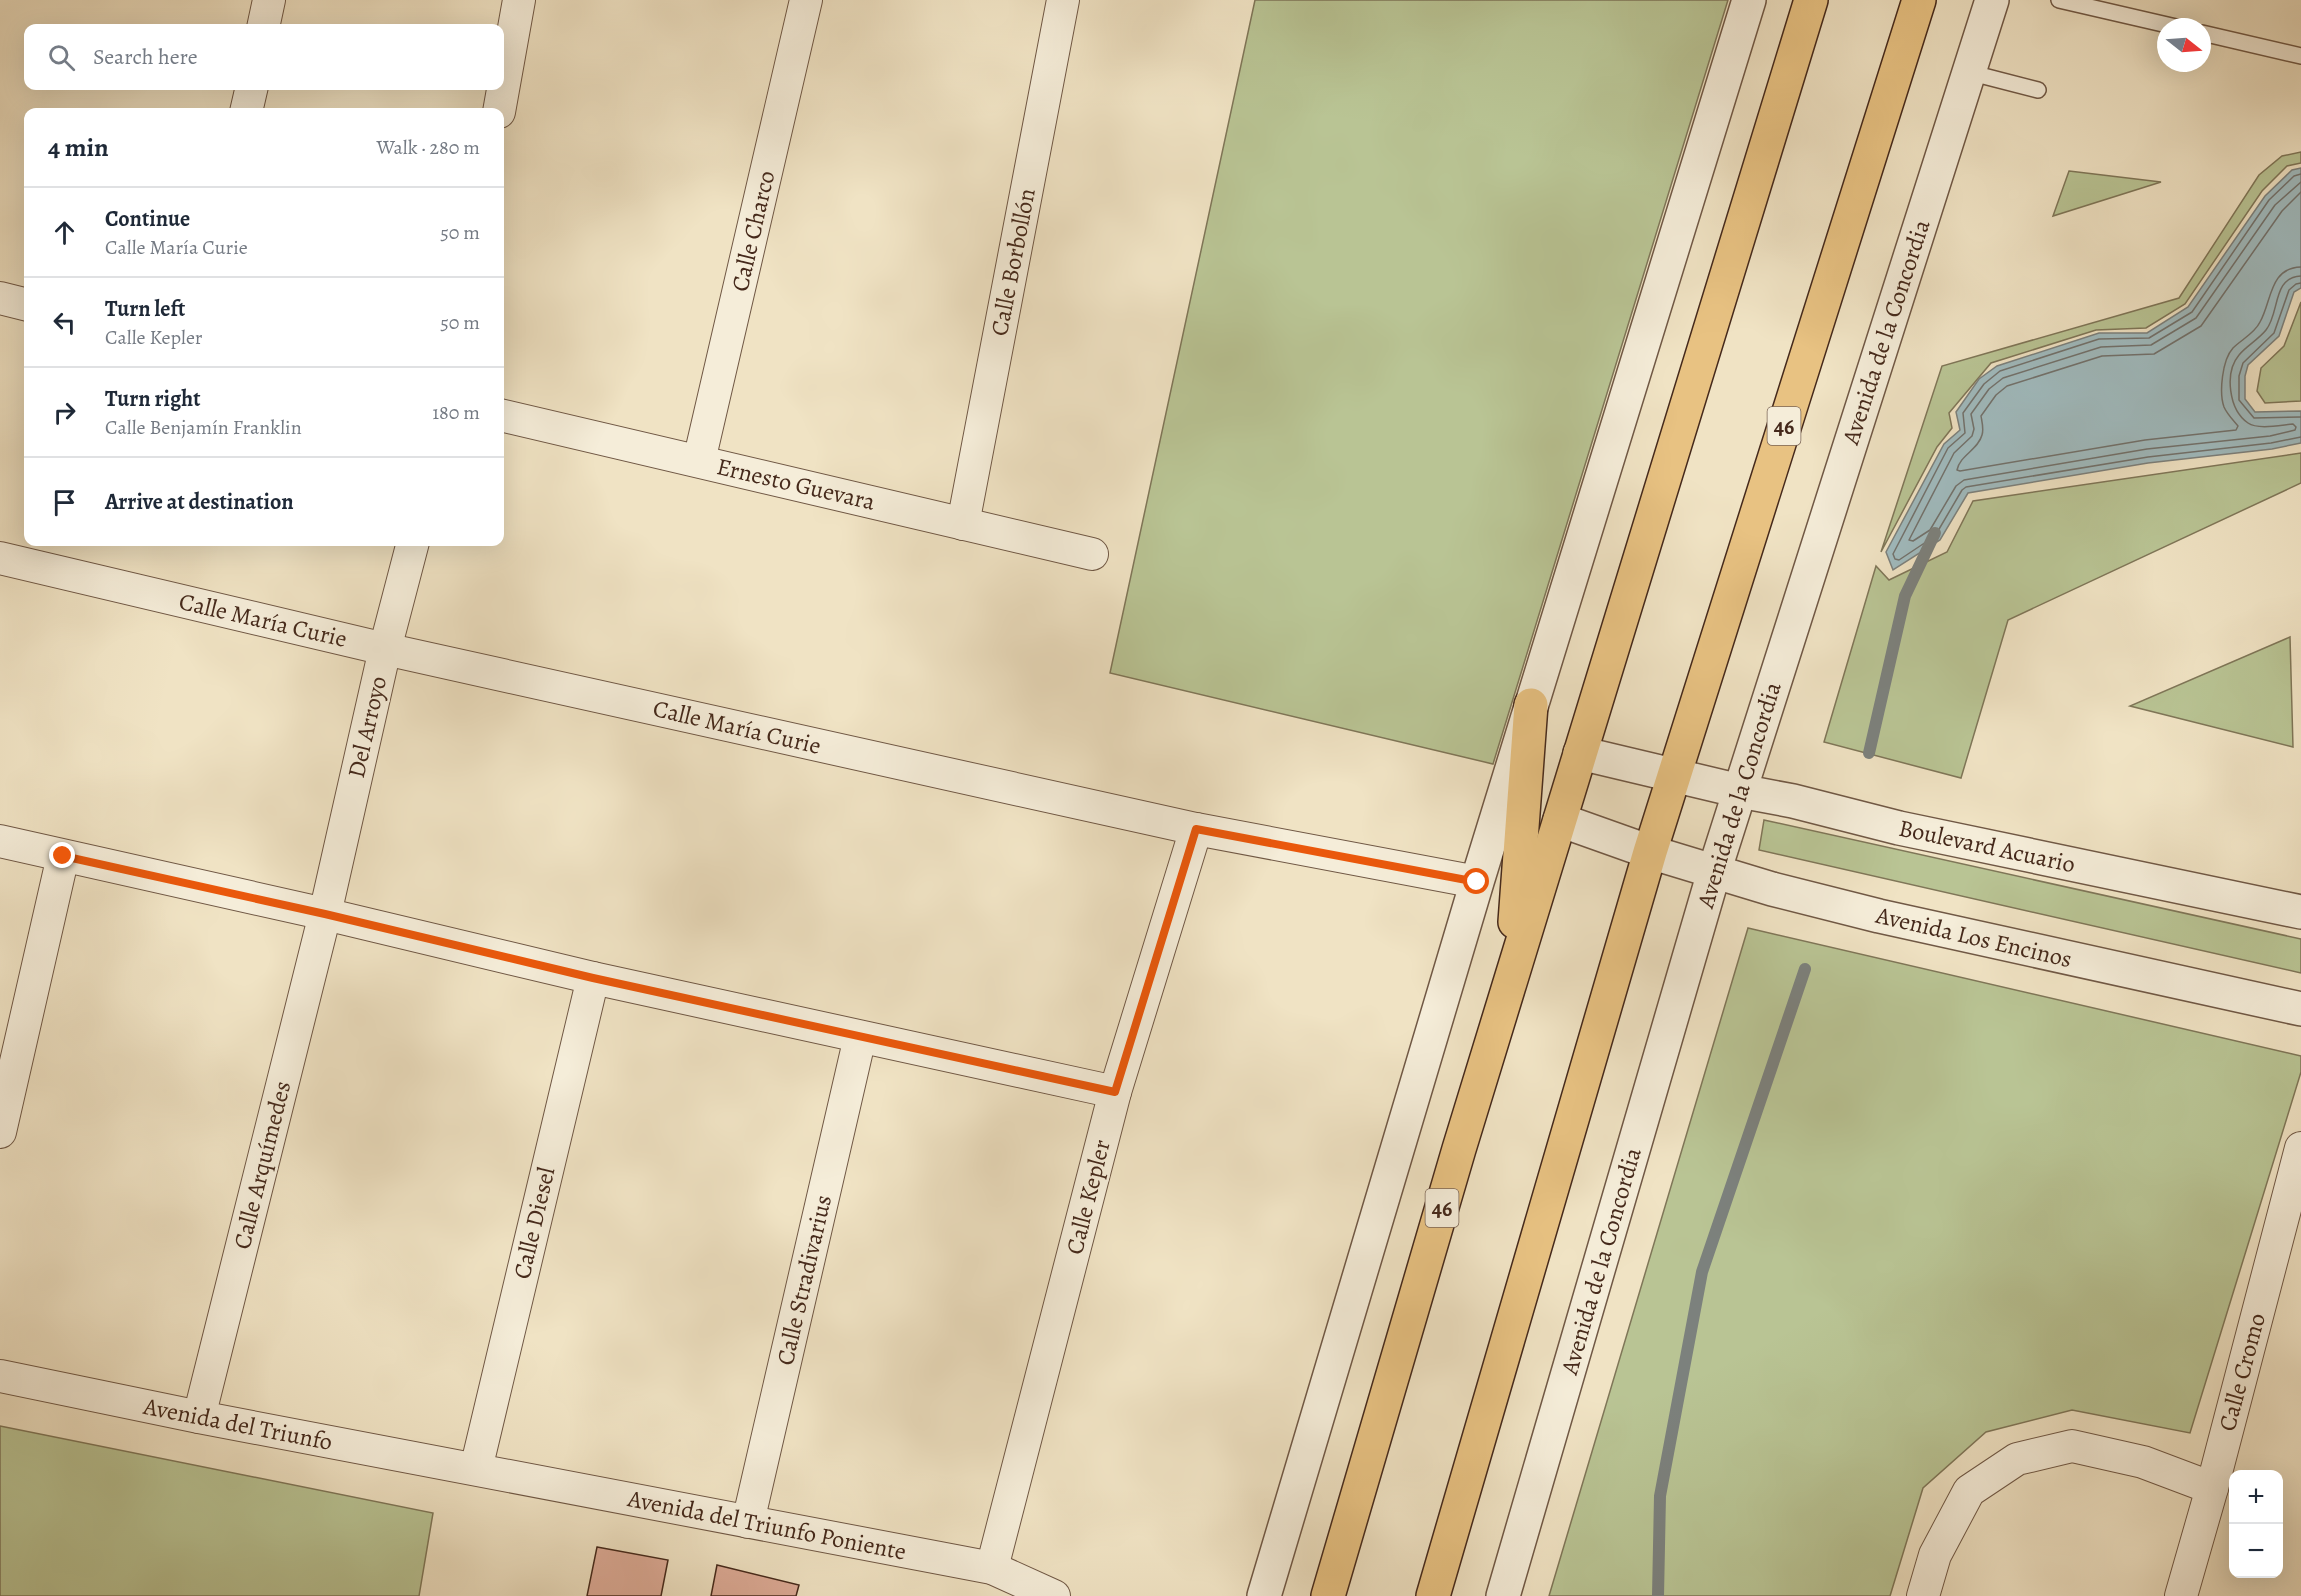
<!DOCTYPE html>
<meta charset="utf-8">
<style>
:root{--surface:#fff;--page:#f2f2f3;--text:#1f2937;--muted:#747a83;--line:#e0e1e3}
body{margin:0;font-family:Alegreya,serif;background:var(--page);color:var(--text)}
.controls{position:absolute;right:18px;bottom:18px;display:grid;overflow:hidden;border-radius:12px;box-shadow:0 6px 24px #0002}
.controls button{width:54px;height:54px;display:grid;place-items:center;padding:0;border:0;border-bottom:2px solid var(--line);background:var(--surface);color:var(--text);font:30px sans-serif}
.compass{position:absolute;left:2157px;top:18px;width:54px;height:54px;border-radius:50%;background:var(--surface);box-shadow:0 6px 24px #0002;rotate:107deg}
.stop{position:absolute;width:18px;height:18px;margin:-14px;border:4px solid #ea580c;border-radius:50%;background:#fff}
.stop.end{background:#ea580c;border-color:#fff;box-shadow:0 2px 6px #0008}
.list{margin:0;padding:0;list-style:none}
h2{display:flex;justify-content:space-between;align-items:center;height:78px;margin:0;padding:0 24px;font-size:26px}
h2 small{font-size:20px;font-weight:400;color:var(--muted)}
.list li{display:grid;grid-template-columns:39px 1fr auto;gap:18px;align-items:center;box-sizing:border-box;height:90px;padding:0 24px;border-top:2px solid var(--line)}
.list b{display:block;font-size:22px;white-space:nowrap}
.list p{margin:0;font-size:20px;white-space:nowrap;color:var(--muted)}
.list em{font-size:20px;font-style:normal;color:var(--muted)}
.icon{flex:none;width:33px;height:33px;fill:none;stroke:currentColor;stroke-width:2;stroke-linecap:round;stroke-linejoin:round}
.map{position:relative;flex:none;width:2301px;height:1596px;overflow:hidden}
.search{position:absolute;background:var(--surface);box-shadow:0 6px 24px #0002;left:24px;top:24px;width:480px;height:66px;display:flex;align-items:center;gap:15px;box-sizing:border-box;padding:0 21px;border-radius:12px;color:var(--muted);font-size:22px}
.panel{position:absolute;background:var(--surface);box-shadow:0 6px 24px #0002;left:24px;top:108px;width:480px;height:438px;border-radius:12px}
.map>svg:first-child{display:block}
.green{fill:#b9c494;stroke:#7f7658;stroke-width:1.5}
.water{fill:#a0bbbf;stroke:#7c817d;stroke-width:1.5}
.lines{fill:none;stroke-linecap:round;stroke-linejoin:round}
.shore{stroke:#72726d;stroke-width:1.5}
.stream{stroke:#7c817d;stroke-width:12}
.building{fill:#ddab97;stroke:#45291b;stroke-width:1.5}
.service-casing{stroke:#705845;stroke-width:18}
.minor-casing{stroke:#705845;stroke-width:34}
.tertiary-casing{stroke:#705845;stroke-width:36}
.primary-casing{stroke:#45291b;stroke-width:36}
.service{stroke:#f5edd9;stroke-width:15}
.minor{stroke:#f5edd9;stroke-width:32}
.tertiary{stroke:#f5edd9;stroke-width:33}
.primary{stroke:#e8c282;stroke-width:33}
.route{stroke:#ea580c;stroke-width:8}
.labels{text-anchor:middle;stroke-width:5;stroke-linejoin:round;paint-order:stroke}
.shield{fill:#f5edd9;stroke:#7a6454;stroke-width:1.5}
.shield-label{font-size:22px;font-weight:bold;fill:#45291b}
.street-label{font-size:24px;fill:#45291b;stroke:#f5edd9}
</style>
<div class="map">
<svg width="2301" height="1596" viewBox="0 0 2301 1596">
<rect width="100%" height="100%" fill="#f0e3c4"/>
<filter id="stains"><feTurbulence type="fractalNoise" baseFrequency=".00333" numOctaves="4"/><feColorMatrix values="0 0 0 0 .2 0 0 0 0 .09 0 0 0 0 .02 0 0 0 .5 -.17"/></filter>
<radialGradient id="worn" r=".72"><stop offset=".6" stop-color="#630" stop-opacity="0"/><stop offset="1" stop-color="#630" stop-opacity=".3"/></radialGradient>
<g class="green">
<path d="M1255,0H1728L1493,764L1110,673Z"/>
<path d="M2301,152V163L2287,166L2262,191L2185,304L2146,328L2096,330L1991,363L1949,413L1952,428L1937,447L1881,552L1942,366L2179,298L2259,175L2282,156Z"/>
<path d="M2069,171L2161,182L2053,216Z"/>
<path d="M2301,302V401L2265,403L2257,391L2261,368L2284,346Z"/>
<path d="M2301,453V483L2008,620L1961,778L1824,742L1876,566L1889,580L1947,552L1973,501Z"/>
<path d="M2290,637L2293,747L2130,706Z"/>
<path d="M1764,820L2301,939V973L1759,850Z"/>
<path d="M1748,928L2301,1056V1072L2190,1433L2072,1410L1986,1432L1923,1488L1890,1596H1549Z"/>
<path d="M0,1426L433,1513L419,1596H0Z"/>
</g>
<path class="water" d="M2301,168V288L2294,292L2279,336L2248,365L2245,376V399L2255,412L2301,411V443L2272,449L2148,463L1968,493L1940,540L1893,570L1886,552L1944,444L1960,430L1956,412L1979,379L1997,366L2099,333H2147L2188,307L2265,196L2292,170Z"/>
<g class="lines">
<g class="shore">
<path d="M2301,174L2294,176L2269,200L2192,312L2149,338L2099,339L2000,371L1984,384L1963,413L1965,433L1948,448L1893,554L1895,559L1899,560L1935,536L1962,490L1966,487L2148,457L2271,443L2301,437"/>
<path d="M2301,182L2275,205L2196,318L2151,345L2101,347L2003,378L1989,389L1971,414L1974,429L1972,436L1954,453L1909,540L1913,541L1930,530L1956,486L1964,480L2147,449L2270,436L2295,430L2296,427L2293,424C2281,425 2258,430 2248,423C2229,410 2224,373 2239,355C2246,346 2258,340 2266,330C2280,313 2272,277 2301,276"/>
<path d="M2301,192L2282,211L2201,326L2154,354L2102,356L2007,386L1996,395L1981,416C1982,422 1984,429 1982,435C1978,450 1960,455 1957,470L1960,471L2145,440L2236,430L2238,426C2233,420 2227,414 2224,407C2219,393 2222,360 2233,348C2241,340 2255,333 2260,322C2272,301 2269,268 2301,267"/>
<path d="M2301,283L2296,284L2289,290L2274,333L2243,363L2239,376V400L2254,418L2301,417"/>
</g>
<g class="stream">
<path d="M1869,753L1905,596L1935,533"/>
<path d="M1658,1596L1660,1496L1702,1272L1805,969"/>
</g>
</g>
<g class="building">
<path d="M597,1547L668,1560L661,1596H587Z"/>
<path d="M717,1565L799,1585L796,1596H711Z"/>
</g>
<g class="lines">
<defs>
<g id="service">
<path d="M2059,0L2176,27"/>
<path d="M2202,33L2301,56"/>
<path d="M1968,72L2038,90"/>
</g>
<g id="minor">
<path d="M263,28L269,0"/>
<path d="M246,112L252,86"/>
<path d="M499,112L519,0"/>
<path d="M0,298L28,305"/>
<path d="M500,415L1092,554"/>
<path d="M699,461L806,0"/>
<path d="M963,524L1063,0"/>
<path d="M0,558L385,649L1196,829L1477,882"/>
<path d="M0,841L325,914L593,978L1115,1092"/>
<path d="M0,1132L63,856"/>
<path d="M0,1376L199,1417L992,1568L1054,1596"/>
<path d="M199,1417L325,914L385,649L413,542"/>
<path d="M476,1469L593,978"/>
<path d="M748,1522L860,1037"/>
<path d="M992,1568L1115,1092L1196,829"/>
<path d="M1923,1596L1935,1555L1969,1491L2017,1459L2072,1446L2143,1462L2212,1488"/>
<path d="M2181,1596L2212,1488L2301,1148"/>
</g>
<g id="tertiary">
<path d="M1580,753L1740,791L1793,801L1899,828L2301,912"/>
<path d="M1560,820L1650,852L1772,889L1879,916L2301,1009"/>
<path d="M1264,1596L1477,882L1749,0"/>
<path d="M1503,1596L1714,872L1992,0"/>
</g>
<g id="primary">
<path d="M1515,922L1531,705"/>
<path d="M1328,1596L1459,1149L1811,0"/>
<path d="M1433,1596L1650,852L1919,0"/>
</g>
</defs>
<use href="#service" class="service-casing"/>
<use href="#minor" class="minor-casing"/>
<use href="#tertiary" class="tertiary-casing"/>
<use href="#primary" class="primary-casing"/>
<use href="#service" class="service"/>
<use href="#minor" class="minor"/>
<use href="#tertiary" class="tertiary"/>
<use href="#primary" class="primary"/>
</g>
<g class="lines">
<path class="route" d="M63,856L325,914L593,978L1115,1092L1196,829L1477,882"/>
</g>
<g class="labels">
<g class="shield">
<rect x="1767.5" y="407" width="33" height="38" rx="4.5"/>
<rect x="1425.5" y="1189" width="33" height="38" rx="4.5"/>
</g>
<g class="shield-label">
<text x="1784" y="434">46</text>
<text x="1442" y="1216">46</text>
</g>
<g class="street-label">
<text transform="translate(753 231) rotate(-77)" y="8">Calle Charco</text>
<text transform="translate(1013 262) rotate(-79)" y="8">Calle Borbollón</text>
<text transform="translate(1886 332) rotate(-72)" y="8">Avenida de la Concordia</text>
<text transform="translate(796 484) rotate(13)" y="8">Ernesto Guevara</text>
<text transform="translate(263 620) rotate(13)" y="8">Calle María Curie</text>
<text transform="translate(367 727) rotate(-77)" y="8">Del Arroyo</text>
<text transform="translate(737 727) rotate(13)" y="8">Calle María Curie</text>
<text transform="translate(1739 795) rotate(-73)" y="8">Avenida de la Concordia</text>
<text transform="translate(1987 846) rotate(12)" y="8">Boulevard Acuario</text>
<text transform="translate(1974 937) rotate(13)" y="8">Avenida Los Encinos</text>
<text transform="translate(262 1165) rotate(-76)" y="8">Calle Arquímedes</text>
<text transform="translate(1088 1197) rotate(-76)" y="8">Calle Kepler</text>
<text transform="translate(534 1223) rotate(-77)" y="8">Calle Diesel</text>
<text transform="translate(1601 1261) rotate(-74)" y="8">Avenida de la Concordia</text>
<text transform="translate(804 1280) rotate(-77)" y="8">Calle Stradivarius</text>
<text transform="translate(2242 1372) rotate(-75)" y="8">Calle Cromo</text>
<text transform="translate(238 1424) rotate(11)" y="8">Avenida del Triunfo</text>
<text transform="translate(767 1525) rotate(11)" y="8">Avenida del Triunfo Poniente</text>
</g>
</g>
<rect width="100%" height="100%" filter="url(#stains)"/>
<rect width="100%" height="100%" fill="url(#worn)"/>
</svg>
<div class="controls">
<button>+</button>
<button>−</button>
</div>
<svg class="compass" viewBox="-18 -18 36 36"><path d="M0-13l5 13h-10z" fill="#e53935"/><path d="M0 13l5-13h-10z" fill="#747a83"/></svg>
<div class="stop" style="left:1477px;top:882px"></div>
<div class="stop end" style="left:63px;top:856px"></div>
<div class="search"><svg class="icon" aria-label="search" viewBox="0 0 24 24"><circle cx="10" cy="10" r="6"/><path d="M15 15l6 6"/></svg>Search here</div>
<section class="panel">
<h2>4 min<small>Walk · 280 m</small></h2>
<ul class="list">
<li><svg class="icon" aria-label="ahead" viewBox="0 0 24 24"><path d="M12 20V5M6 11l6-6 6 6"/></svg><div><b>Continue</b><p>Calle María Curie</p></div><em>50 m</em></li>
<li><svg class="icon" aria-label="left" viewBox="0 0 24 24"><path d="M17 20v-9H6M10 6l-5 5 5 5"/></svg><div><b>Turn left</b><p>Calle Kepler</p></div><em>50 m</em></li>
<li><svg class="icon" aria-label="right" viewBox="0 0 24 24"><path d="M7 20v-9h11M14 6l5 5-5 5"/></svg><div><b>Turn right</b><p>Calle Benjamín Franklin</p></div><em>180 m</em></li>
<li><svg class="icon" aria-label="arrive" viewBox="0 0 24 24"><path d="M6 21V4h12l-3 4 3 4H6"/></svg><div><b>Arrive at destination</b></div></li>
</ul>
</section>
</div>
